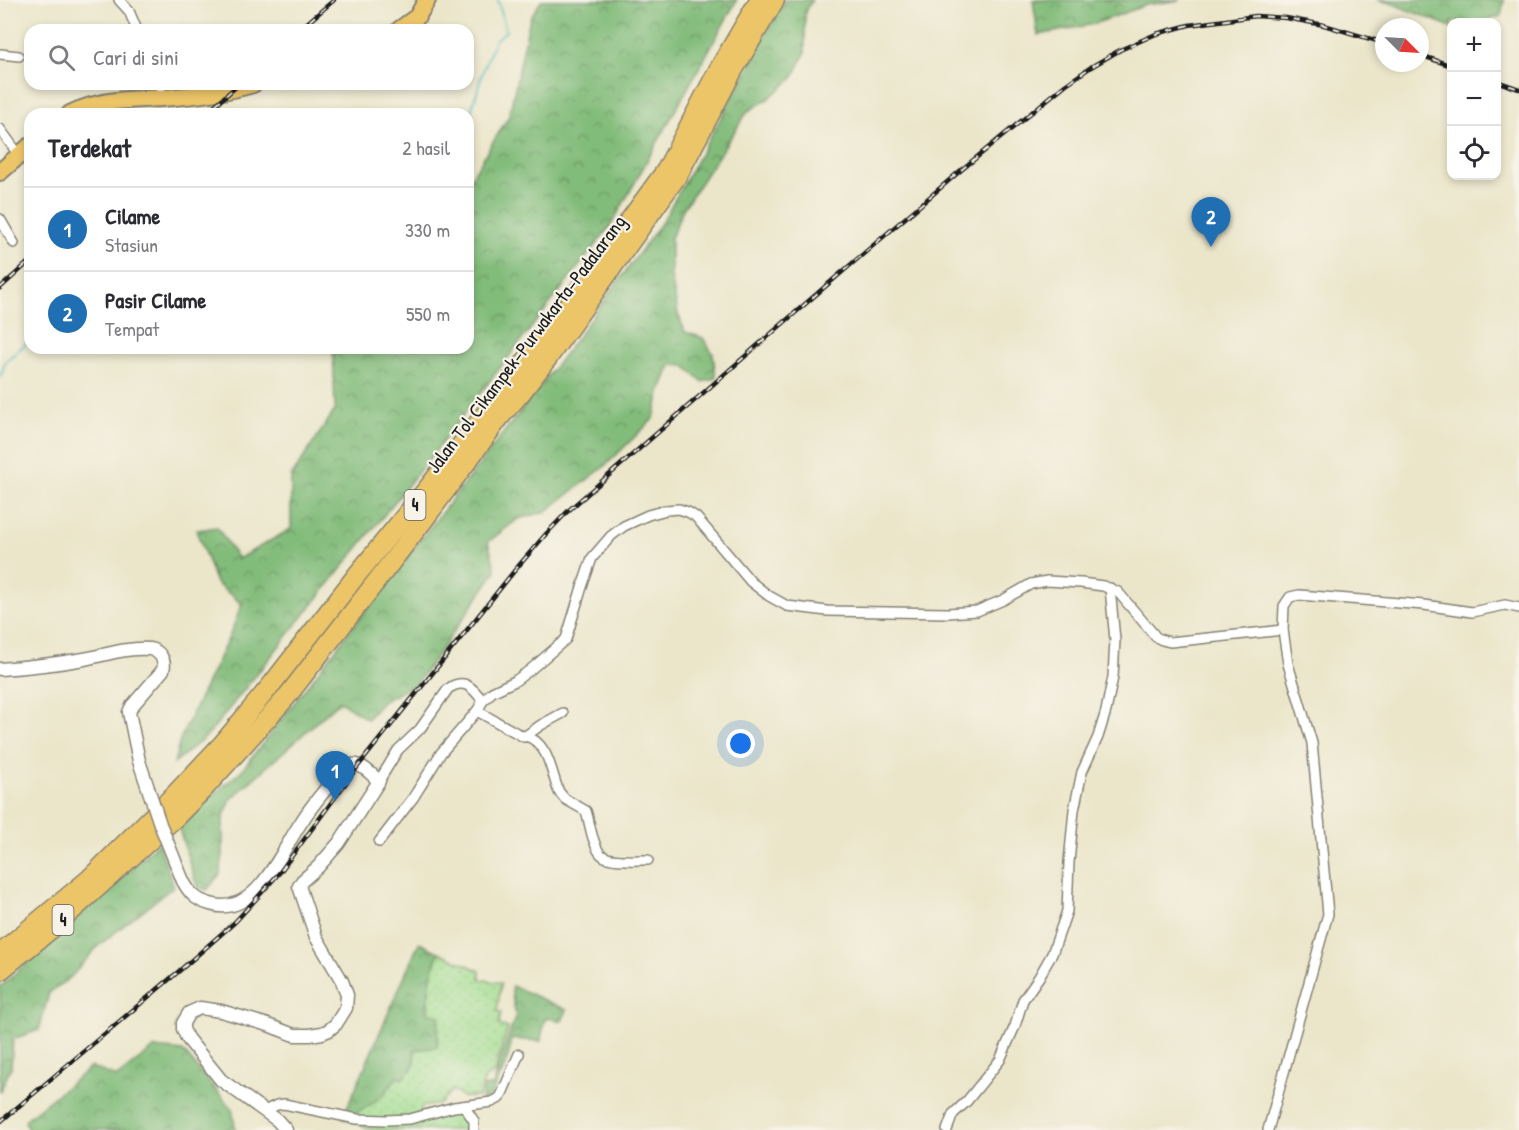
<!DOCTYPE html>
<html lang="id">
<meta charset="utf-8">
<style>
:root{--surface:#fff;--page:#f2f2f3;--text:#2b2b33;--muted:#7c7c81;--line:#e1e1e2;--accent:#1f6fb2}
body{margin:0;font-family:"Patrick Hand",sans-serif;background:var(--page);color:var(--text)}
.controls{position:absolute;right:18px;top:18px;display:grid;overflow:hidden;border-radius:12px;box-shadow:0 3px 9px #0003}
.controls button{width:54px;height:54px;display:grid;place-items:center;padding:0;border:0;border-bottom:2px solid var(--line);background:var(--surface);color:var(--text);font:30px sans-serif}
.compass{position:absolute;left:1375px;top:18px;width:54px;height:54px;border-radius:50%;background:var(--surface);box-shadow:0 3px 9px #0003;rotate:114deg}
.you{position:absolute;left:741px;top:744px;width:21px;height:21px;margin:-15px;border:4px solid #fff;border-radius:50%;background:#1a73e8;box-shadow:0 0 0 9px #1a73e833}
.badge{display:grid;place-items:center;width:39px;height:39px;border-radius:50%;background:var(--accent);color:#fff;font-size:20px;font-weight:700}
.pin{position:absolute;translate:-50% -50px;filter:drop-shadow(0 2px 3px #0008)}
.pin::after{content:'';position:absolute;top:32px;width:21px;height:18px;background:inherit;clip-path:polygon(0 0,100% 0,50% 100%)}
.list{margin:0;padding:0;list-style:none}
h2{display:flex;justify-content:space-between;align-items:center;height:78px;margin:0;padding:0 24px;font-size:26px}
h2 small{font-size:20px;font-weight:400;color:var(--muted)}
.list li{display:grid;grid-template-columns:39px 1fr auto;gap:18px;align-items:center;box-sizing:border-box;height:84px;padding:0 24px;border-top:2px solid var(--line)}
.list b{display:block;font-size:22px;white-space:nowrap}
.list p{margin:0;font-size:20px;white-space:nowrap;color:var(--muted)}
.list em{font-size:20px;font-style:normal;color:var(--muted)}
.icon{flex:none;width:33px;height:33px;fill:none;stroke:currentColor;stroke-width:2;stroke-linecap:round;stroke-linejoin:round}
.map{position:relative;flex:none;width:1519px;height:1130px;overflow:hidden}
.search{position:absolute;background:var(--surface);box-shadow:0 3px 9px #0003;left:24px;top:24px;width:450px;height:66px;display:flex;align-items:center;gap:15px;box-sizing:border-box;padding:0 21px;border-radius:18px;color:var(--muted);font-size:22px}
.panel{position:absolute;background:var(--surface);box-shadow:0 3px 9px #0003;left:24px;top:108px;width:450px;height:246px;border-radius:18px}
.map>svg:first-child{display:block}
.grass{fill:url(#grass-dots);stroke:#607c56;stroke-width:1.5}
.forest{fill:url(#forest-crowns);stroke:#4f6c4b;stroke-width:1.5}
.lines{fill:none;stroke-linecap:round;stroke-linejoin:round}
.stream{stroke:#4ab9bf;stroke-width:2}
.minor-casing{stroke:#848173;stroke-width:12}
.tertiary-casing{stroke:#848173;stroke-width:15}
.trunk-casing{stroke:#848173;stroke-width:20}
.motorway-casing{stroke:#848173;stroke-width:21}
.minor{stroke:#fff;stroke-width:9}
.tertiary{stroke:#fff;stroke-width:12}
.trunk{stroke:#edc569;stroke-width:16}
.motorway{stroke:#edc569;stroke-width:18}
.rail-casing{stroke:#1c1c1c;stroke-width:4.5}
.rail{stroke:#f7f3e8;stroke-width:2;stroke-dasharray:7;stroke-linecap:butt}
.tertiary-bridge-casing{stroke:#848173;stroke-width:15;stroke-linecap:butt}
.tertiary-bridge{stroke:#fff;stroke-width:12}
.labels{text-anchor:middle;stroke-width:4.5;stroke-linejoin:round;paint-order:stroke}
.shield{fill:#f7f3e8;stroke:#5e5c59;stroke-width:1.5}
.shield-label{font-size:18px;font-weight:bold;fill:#1c1c1c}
.street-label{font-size:20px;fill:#1c1c1c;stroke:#f7f3e8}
</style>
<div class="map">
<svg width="1519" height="1130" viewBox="0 0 1519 1130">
<defs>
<pattern id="grass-dots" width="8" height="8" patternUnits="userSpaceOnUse" patternTransform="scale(1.5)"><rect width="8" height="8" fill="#a3dd90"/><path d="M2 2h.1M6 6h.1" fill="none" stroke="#8cbd7c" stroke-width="1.8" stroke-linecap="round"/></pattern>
<pattern id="forest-crowns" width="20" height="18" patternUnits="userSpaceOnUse" patternTransform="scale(1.5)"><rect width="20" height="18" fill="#82bc7a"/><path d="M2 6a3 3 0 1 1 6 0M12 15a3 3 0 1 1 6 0" fill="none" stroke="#6a9863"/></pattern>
</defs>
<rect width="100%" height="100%" fill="#f7f3e8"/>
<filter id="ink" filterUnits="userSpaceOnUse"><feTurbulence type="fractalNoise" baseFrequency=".0167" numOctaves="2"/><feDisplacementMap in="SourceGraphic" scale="12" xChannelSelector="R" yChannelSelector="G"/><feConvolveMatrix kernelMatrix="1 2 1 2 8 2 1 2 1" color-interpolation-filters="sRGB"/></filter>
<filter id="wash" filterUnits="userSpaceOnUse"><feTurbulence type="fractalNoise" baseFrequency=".008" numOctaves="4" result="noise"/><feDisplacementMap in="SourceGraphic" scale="24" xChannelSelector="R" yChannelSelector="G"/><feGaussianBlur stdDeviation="1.35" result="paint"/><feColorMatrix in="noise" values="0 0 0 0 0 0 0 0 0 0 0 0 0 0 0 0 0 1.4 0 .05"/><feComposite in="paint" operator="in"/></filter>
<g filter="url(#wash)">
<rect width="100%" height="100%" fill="#ebe6ca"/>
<path class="grass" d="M439,952L480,971V979L501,983L497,1011L501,1012L499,1025L508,1028L494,1073L485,1078L479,1097H463L452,1090L440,1104L421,1107L422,1116L455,1112L468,1122L467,1130H372L343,1117L349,1116L372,1103L384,1093L397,1077L415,1059L414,1050L437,1047C434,1036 430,1025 428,1014C425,995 431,970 439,952Z"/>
<g class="forest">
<path d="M542,0H737L611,225L437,449L208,735L174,763L181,737L230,635L242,604L216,583L196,530L217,527L238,559L291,529V477L335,410L333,348H468V183L509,116L530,18Z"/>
<path d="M784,0H812L805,12V53L793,78L768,99L748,111L683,209L671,238V277L678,314L685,332L703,338L713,354L716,378L702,382L685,366L671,365L660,392L654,418L604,467L545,512L518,519L488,542L496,571L441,650L416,684L383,701L367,719L340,701L231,799L223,818V855L220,874L207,890L197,887L178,825L242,770L567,351L662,222L745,75Z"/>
<path d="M1033,0H1181L1146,5L1094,24L1038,35Z"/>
<path d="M1377,0H1504L1501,16L1480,22H1452L1451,27L1388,2Z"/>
<path d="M158,843L174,886L98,946L71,977L49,993L39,1030L13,1039L11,1067L0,1092V987Z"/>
<path d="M419,943L439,952C430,971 428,991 428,1012L439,1016L437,1047L414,1050C416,1066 413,1069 402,1079L397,1077C393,1082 389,1088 385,1093C375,1103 357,1114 343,1117Z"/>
<path d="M512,986L567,1010L562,1021L548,1018L544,1021L541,1041L512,1039C509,1059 499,1081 489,1099L482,1100L484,1087L494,1085L497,1070L516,1015L512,996Z"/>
<path d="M154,1048L183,1051L232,1109L236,1130H28L25,1120L91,1067L117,1077Z"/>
</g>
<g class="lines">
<g class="stream">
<path d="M468,122L483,71L495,40L506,31L498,0"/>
<path d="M0,377L6,361L30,340"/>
</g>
</g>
</g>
<g filter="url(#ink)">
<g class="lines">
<defs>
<g id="minor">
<path d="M119,0L129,11L137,30"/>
<path d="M0,54L19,56"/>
<path d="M159,84L163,97"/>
<path d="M0,129L19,155"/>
<path d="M0,219L14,243"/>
<path d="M477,711L524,737L541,725L563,713"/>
<path d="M526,736C549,743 551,773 559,792L565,799L586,811C589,820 590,829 593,838C595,843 597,852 602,855C609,862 638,860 648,860"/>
<path d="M379,781L398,750L420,729L448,689C464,677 473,688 483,701"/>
<path d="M379,842L413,798L441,753L477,711L483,701L492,692L515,681L530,670L566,639L582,587L592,558L611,536L624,526L648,515L666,510L679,509L688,512L696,517L751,582L769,596L787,606L827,611L948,613L977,611L1003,600L1031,584L1047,581L1081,583L1103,586L1118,592L1156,637L1162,640L1170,642L1283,630"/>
<path d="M464,1106L474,1121V1130"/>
<path d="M264,1111L277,1105L284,1104L357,1119L386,1120L410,1119L454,1107L492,1102L498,1099L501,1096L519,1054"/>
<path d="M947,1130L953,1114L967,1101L1000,1060L1015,1026L1023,1000L1039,977L1052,954L1067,911L1069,862L1074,810L1082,772L1098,737L1106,711L1113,677L1115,640L1110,588"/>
<path d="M1268,1130L1328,914L1312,743L1288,664L1283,630L1284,606L1290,597L1299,595L1424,605L1472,612L1505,605L1519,608"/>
</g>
<g id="tertiary">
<path d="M0,669C28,667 56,664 84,659C105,655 128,647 150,649C160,651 166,661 163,670L132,706L129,712L139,761"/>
<path d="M183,881C190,894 196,900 210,904C256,919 281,851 302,821C313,803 328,786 342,770C358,757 367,771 379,781L339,843L318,867L302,881L299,886L316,937L342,981L347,995L346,1008L336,1024L329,1030L322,1033L310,1035H294L268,1025L221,1011L200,1008L189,1013L183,1023V1029L187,1038L221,1080L277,1120L286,1130"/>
</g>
<g id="trunk">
<path d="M399,30L417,17L427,0"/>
<path d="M70,114C100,99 128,100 161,98C192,96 223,93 253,84"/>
<path d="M0,172L30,146"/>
</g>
<g id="motorway">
<path d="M0,953L89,879L176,793L223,743L272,684L356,576L427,489L549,331L666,170L718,70L759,0"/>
<path d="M0,971L55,926L176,817L203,790L285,699L424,520L501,416L521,393L548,358L678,175L733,71L775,0"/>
</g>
</defs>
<use href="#minor" class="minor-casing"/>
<use href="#tertiary" class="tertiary-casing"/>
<use href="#trunk" class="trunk-casing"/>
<use href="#motorway" class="motorway-casing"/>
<use href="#minor" class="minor"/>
<use href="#tertiary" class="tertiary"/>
<use href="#trunk" class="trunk"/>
<use href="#motorway" class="motorway"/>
<defs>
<g id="rail">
<path d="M299,30L334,0"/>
<path d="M1420,55L1452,66"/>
<path d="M1496,81L1519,89"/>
<path d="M205,114L239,84"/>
<path d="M0,288L30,261"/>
<path d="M0,1122L178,972L235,922L256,899L280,872L359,765L515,570L546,534L569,510L827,285L960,171L1065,85L1091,67L1120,50L1156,34L1189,25L1256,16L1286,18L1324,25L1384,43"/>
</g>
</defs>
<use href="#rail" class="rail-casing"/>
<use href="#rail" class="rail"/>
<defs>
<path id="tertiary-bridge" d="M139,761L160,824L183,881"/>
</defs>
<use href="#tertiary-bridge" class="tertiary-bridge-casing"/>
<use href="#tertiary-bridge" class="tertiary-bridge"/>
</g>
</g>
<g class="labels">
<g class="shield">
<rect x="404.5" y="490" width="21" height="30" rx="4.5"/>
<rect x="52.5" y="905" width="21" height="30" rx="4.5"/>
</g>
<g class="shield-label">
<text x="415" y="511">4</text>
<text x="63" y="926">4</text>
</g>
<g class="street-label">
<text transform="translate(526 344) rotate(-53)" y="7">Jalan Tol Cikampek–Purwakarta–Padalarang</text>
</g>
</g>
</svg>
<div class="controls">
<button>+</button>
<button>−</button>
<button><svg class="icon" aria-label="locate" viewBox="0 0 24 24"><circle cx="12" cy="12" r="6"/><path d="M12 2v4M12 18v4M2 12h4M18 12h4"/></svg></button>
</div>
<svg class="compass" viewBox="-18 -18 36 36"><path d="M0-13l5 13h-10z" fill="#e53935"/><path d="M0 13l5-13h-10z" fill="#7c7c81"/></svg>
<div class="you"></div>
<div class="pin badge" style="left:335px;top:801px">1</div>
<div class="pin badge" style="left:1211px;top:247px">2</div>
<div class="search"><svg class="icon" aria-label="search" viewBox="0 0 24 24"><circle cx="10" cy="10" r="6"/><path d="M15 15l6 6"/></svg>Cari di sini</div>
<section class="panel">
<h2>Terdekat<small>2 hasil</small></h2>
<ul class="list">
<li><span class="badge">1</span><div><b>Cilame</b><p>Stasiun</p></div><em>330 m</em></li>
<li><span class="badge">2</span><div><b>Pasir Cilame</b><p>Tempat</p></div><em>550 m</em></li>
</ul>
</section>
</div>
